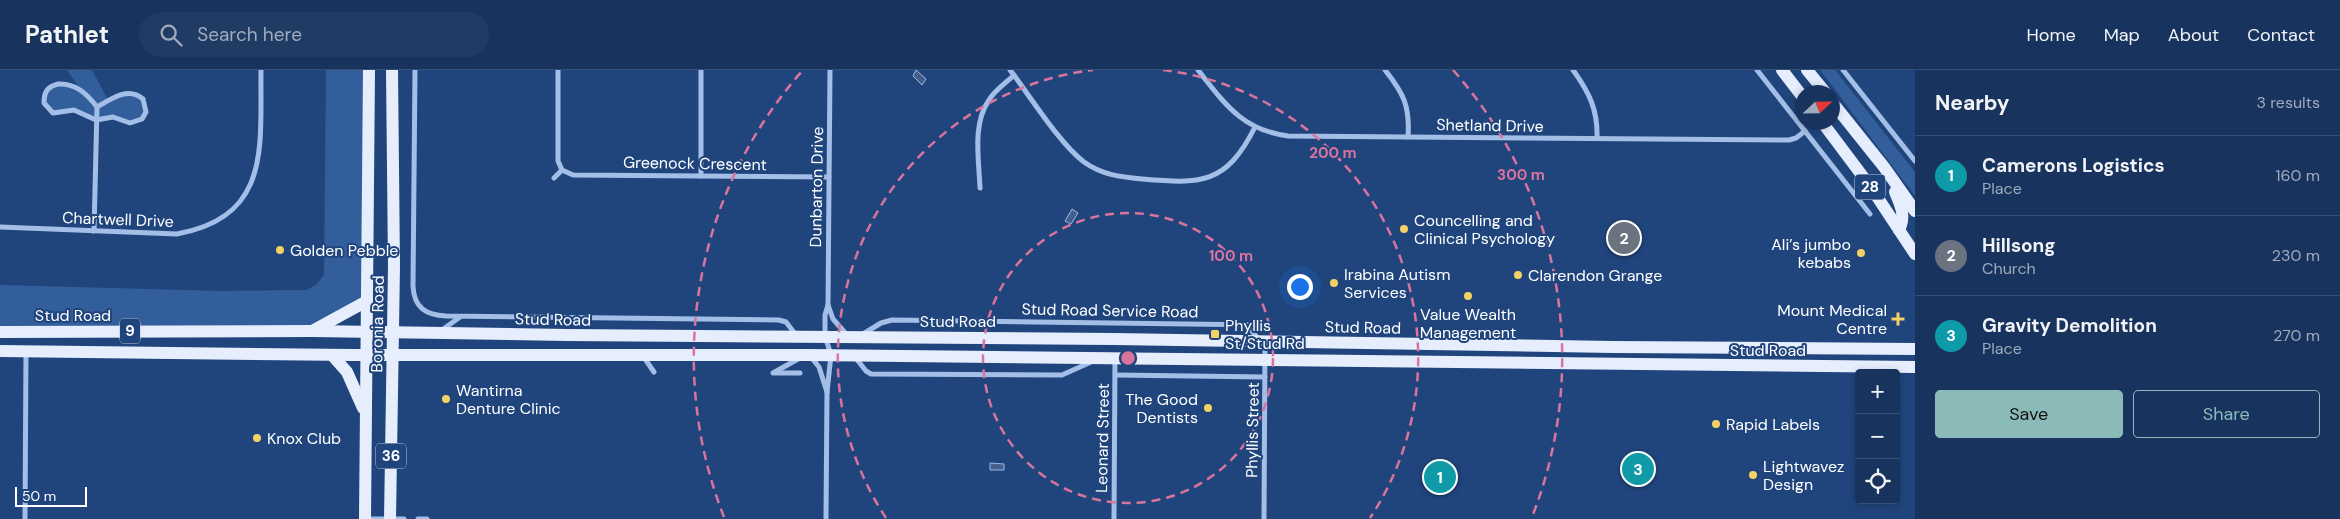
<!DOCTYPE html>
<meta charset="utf-8">
<style>
:root{--surface:#18345e;--page:#213c64;--text:#f1f3f6;--muted:#9faabc;--line:#364f73;--accent:#8bbbb9}
body{margin:0;font-family:"DM Sans",sans-serif;background:var(--page);color:var(--text)}
.controls{position:absolute;right:15px;bottom:15px;display:grid;overflow:hidden;border-radius:5px;box-shadow:0 2px 8px #0003}
.controls button{width:45px;height:45px;display:grid;place-items:center;padding:0;border:0;border-bottom:1px solid var(--line);background:var(--surface);color:var(--text);font:25px sans-serif}
.compass{position:absolute;left:1795px;top:15px;width:45px;height:45px;border-radius:50%;background:var(--surface);box-shadow:0 2px 8px #0003;rotate:68deg}
.scale{position:absolute;left:15px;bottom:12px;width:72px;box-sizing:border-box;padding-left:5px;border:2px solid #fff;border-top:0;font-size:14px;line-height:18px;white-space:nowrap;color:#fff;-webkit-text-stroke:4px #20457d;paint-order:stroke}
.you{position:absolute;left:1299px;top:216px;width:18px;height:18px;margin:-12px;border:4px solid #fff;border-radius:50%;background:#1a73e8;box-shadow:0 0 0 8px #1a73e833}
.badge{display:grid;place-items:center;width:32px;height:32px;border-radius:50%;background:var(--accent);color:#fff;font-size:16px;font-weight:700}
.pin{position:absolute;translate:-50% -50%;border:2px solid #fff;box-shadow:0 1px 5px #0006}
.list{margin:0;padding:0;list-style:none}
h2{display:flex;justify-content:space-between;align-items:center;height:65px;margin:0;padding:0 20px;font-size:21px}
h2 small{font-size:16px;font-weight:400;color:var(--muted)}
.list li{display:grid;grid-template-columns:32px 1fr auto;gap:15px;align-items:center;box-sizing:border-box;height:80px;padding:0 20px;border-top:1px solid var(--line)}
.list b{display:block;font-size:19px;white-space:nowrap}
.list p{margin:0;font-size:16px;white-space:nowrap;color:var(--muted)}
.list em{font-size:16px;font-style:normal;color:var(--muted)}
.actions{display:flex;gap:10px;padding:15px 20px}
.actions a{flex:1;padding:11px 0;border:1px solid var(--accent);border-radius:5px;text-align:center;font-size:18px;color:var(--accent)}
.actions .main{background:var(--accent);color:#111}
.icon{flex:none;width:28px;height:28px;fill:none;stroke:currentColor;stroke-width:2;stroke-linecap:round;stroke-linejoin:round}
.map{position:relative;flex:none;width:1915px;height:449px;overflow:hidden}
header{display:flex;align-items:center;gap:30px;box-sizing:border-box;height:70px;padding:0 25px;background:var(--surface);border-bottom:1px solid var(--line)}
header strong{font-size:24px}
nav{display:flex;gap:28px;margin-inline-start:auto;font-size:18px}
.search{width:350px;height:45px;background:var(--page);display:flex;align-items:center;gap:12px;box-sizing:border-box;padding:0 18px;border-radius:28px;color:var(--muted);font-size:19px}
main{display:flex}
aside{flex:1;background:var(--surface)}
.map>svg:first-child{display:block}
.green{fill:#335e9c}
.water{fill:#445f89;stroke:#98b9e8}
.lines{fill:none;stroke-linecap:round;stroke-linejoin:round}
.minor{stroke:#a4bfe7;stroke-width:5}
.primary{stroke:#e6eefd;stroke-width:12}
.ring{fill:none;stroke:#da749d;stroke-width:2.5;stroke-dasharray:9 6}
.poi-dot{fill:#f4d165;stroke:#20457d;stroke-width:2}
.labels{text-anchor:middle;stroke-width:4;stroke-linejoin:round;paint-order:stroke}
.shield{fill:#20457d;stroke:#bcc7d8;stroke-width:1}
.shield-label{font-size:15px;font-weight:bold;fill:#fff}
.street-label{font-size:16px;fill:#fff;stroke:#20457d}
.poi-label{font-size:16px;fill:#fff;stroke:#20457d;text-anchor:start}
.centre{fill:#da749d;stroke:#20457d;stroke-width:2.5}
.ring-label{font-size:15px;text-anchor:middle;font-weight:bold;fill:#da749d;stroke:#20457d;stroke-width:4;stroke-linejoin:round;paint-order:stroke}
</style>
<header>
<strong>Pathlet</strong>
<div class="search"><svg class="icon" aria-label="search" viewBox="0 0 24 24"><circle cx="10" cy="10" r="6"/><path d="M15 15l6 6"/></svg>Search here</div>
<nav><a>Home</a><a>Map</a><a>About</a><a>Contact</a></nav>
</header>
<main>
<div class="map">
<svg width="1915" height="449" viewBox="0 0 1915 449">
<rect width="100%" height="100%" fill="#20457d"/>
<g class="green">
<path d="M67,0H92L108,30L125,24L143,29L144,45L134,52L117,48L96,50L79,42L53,43L44,28V24L58,14L81,20Z"/>
<path d="M326,0H369L367,231L312,261L0,262V215L222,221L306,220L316,215L324,205Z"/>
<path d="M1820,0H1835L1915,102V126Z"/>
</g>
<g class="water">
<path d="M916,0L926,9L922,15L913,6Z"/>
<path d="M1072,139L1078,143L1071,154L1065,151Z"/>
<path d="M990,393L1004,394V400H990Z"/>
</g>
<g class="lines">
<g class="minor">
<path d="M415,0L413,216C414,238 426,245 446,246L779,250L786,252L796,265"/>
<path d="M558,0V91L562,100"/>
<path d="M1010,0C1030,26 1059,73 1084,92C1102,105 1121,107 1142,109C1201,114 1226,115 1255,57"/>
<path d="M1198,0C1225,34 1242,60 1288,66L1789,70L1796,68L1805,61"/>
<path d="M1385,0C1404,24 1410,36 1408,67"/>
<path d="M1573,0C1589,22 1598,40 1597,68"/>
<path d="M1757,0L1870,144"/>
<path d="M1843,0L1915,91"/>
<path d="M58,14C76,13 87,24 97,37C111,29 128,16 143,29L146,42L142,49L130,53L113,47L96,50L74,40L53,43L44,33C44,22 47,17 58,14Z"/>
<path d="M701,106V0"/>
<path d="M554,108L562,100L573,105L829,107"/>
<path d="M980,118C979,90 972,54 989,30C995,20 1006,13 1014,5"/>
<path d="M0,157L177,164C272,147 260,75 261,0"/>
<path d="M94,161L97,37"/>
<path d="M828,235L833,249L847,265"/>
<path d="M1247,255L1259,270"/>
<path d="M442,260L460,247"/>
<path d="M863,264L881,253L892,250L1264,255"/>
<path d="M643,286L654,302"/>
<path d="M811,287L819,297L827,322"/>
<path d="M855,287L866,301L871,304L1062,305L1091,292"/>
<path d="M773,303L798,289"/>
<path d="M775,303H800"/>
<path d="M1116,305L1265,307"/>
<path d="M25,449L26,282"/>
<path d="M365,449H404"/>
<path d="M418,449H427"/>
<path d="M826,449L827,322L831,285L825,266V245L828,235L830,0"/>
<path d="M1114,449L1115,289"/>
<path d="M1264,449L1265,272"/>
</g>
<g class="primary">
<path d="M1782,0L1802,26"/>
<path d="M1807,0L1825,22"/>
<path d="M1832,32L1884,97L1915,141"/>
<path d="M1822,52L1870,116L1915,184"/>
<path d="M1895,122C1901,136 1906,146 1899,160"/>
<path d="M314,260L367,231"/>
<path d="M0,262L312,261L567,265L1114,269L1613,277L1915,279"/>
<path d="M0,281L353,285H809L1915,297"/>
<path d="M332,285L347,302L363,338"/>
<path d="M365,449L369,0"/>
<path d="M390,449L394,196L392,0"/>
</g>
</g>
<g class="ring">
<circle cx="1128" cy="288" r="145"/>
<path d="M886 448A290 290 0 0 1 1093 0M1163 0A290 290 0 0 1 1370 448"/>
<path d="M724 447A434 434 0 0 1 803 0M1453 0A434 434 0 0 1 1532 447"/>
</g>
<g class="poi-dot">
<circle cx="1404" cy="159" r="5"/>
<circle cx="280" cy="180" r="5"/>
<circle cx="1861" cy="183" r="5"/>
<circle cx="1518" cy="205" r="5"/>
<circle cx="1334" cy="213" r="5"/>
<circle cx="1468" cy="226" r="5"/>
<path d="M1895.5 241.5h5v5h5v5h-5v5h-5v-5h-5v-5h5z"/>
<rect x="1210" y="259" width="10" height="10" rx="2.5"/>
<circle cx="446" cy="329" r="5"/>
<circle cx="1208" cy="338" r="5"/>
<circle cx="1716" cy="354" r="5"/>
<circle cx="257" cy="368" r="5"/>
<circle cx="1753" cy="405" r="5"/>
</g>
<g class="labels">
<g class="shield">
<rect x="1855" y="104.5" width="30" height="25" rx="4"/>
<rect x="120" y="248.5" width="20" height="25" rx="4"/>
<rect x="376" y="373.5" width="30" height="25" rx="4"/>
</g>
<g class="shield-label">
<text x="1870" y="122">28</text>
<text x="130" y="266">9</text>
<text x="391" y="391">36</text>
</g>
<g class="street-label">
<text transform="translate(1490 55) rotate(1)" y="6">Shetland Drive</text>
<text transform="translate(695 93) rotate(1)" y="6">Greenock Crescent</text>
<text transform="translate(816 117) rotate(-89)" y="6">Dunbarton Drive</text>
<text transform="translate(118 149) rotate(2)" y="6">Chartwell Drive</text>
<text transform="translate(1110 240) rotate(1)" y="6">Stud Road Service Road</text>
<text x="73" y="251">Stud Road</text>
<text transform="translate(553 249) rotate(1)" y="6">Stud Road</text>
<text x="958" y="257">Stud Road</text>
<text transform="translate(377 254) rotate(-89)" y="6">Boronia Road</text>
<text transform="translate(1363 257) rotate(1)" y="6">Stud Road</text>
<text x="1768" y="286">Stud Road</text>
<text transform="translate(1252 360) rotate(-89)" y="6">Phyllis Street</text>
<text transform="translate(1102 368) rotate(-89)" y="6">Leonard Street</text>
</g>
<g class="poi-label">
<text x="1414" y="156">Councelling and<tspan x="1414" dy="18">Clinical Psychology</tspan></text>
<text x="1851" y="180" text-anchor="end">Ali’s jumbo<tspan x="1851" dy="18">kebabs</tspan></text>
<text x="290" y="186">Golden Pebble</text>
<text x="1344" y="210">Irabina Autism<tspan x="1344" dy="18">Services</tspan></text>
<text x="1528" y="211">Clarendon Grange</text>
<text x="1887" y="246" text-anchor="end">Mount Medical<tspan x="1887" dy="18">Centre</tspan></text>
<text x="1468" y="250" text-anchor="middle">Value Wealth<tspan x="1468" dy="18">Management</tspan></text>
<text x="1225" y="261">Phyllis<tspan x="1225" dy="18">St/Stud Rd</tspan></text>
<text x="456" y="326">Wantirna<tspan x="456" dy="18">Denture Clinic</tspan></text>
<text x="1198" y="335" text-anchor="end">The Good<tspan x="1198" dy="18">Dentists</tspan></text>
<text x="1726" y="360">Rapid Labels</text>
<text x="267" y="374">Knox Club</text>
<text x="1763" y="402">Lightwavez<tspan x="1763" dy="18">Design</tspan></text>
</g>
</g>
<circle cx="1128" cy="288" r="8" class="centre"/>
<g class="ring-label">
<text x="1333" y="88">200 m</text>
<text x="1521" y="110">300 m</text>
<text x="1231" y="191">100 m</text>
</g>
</svg>
<div class="controls">
<button>+</button>
<button>−</button>
<button><svg class="icon" aria-label="locate" viewBox="0 0 24 24"><circle cx="12" cy="12" r="6"/><path d="M12 2v4M12 18v4M2 12h4M18 12h4"/></svg></button>
</div>
<svg class="compass" viewBox="-18 -18 36 36"><path d="M0-13l5 13h-10z" fill="#e53935"/><path d="M0 13l5-13h-10z" fill="#9faabc"/></svg>
<div class="scale">50 m</div>
<div class="you"></div>
<div class="pin badge" style="left:1440px;top:407px;background:#0f9aa8">1</div>
<div class="pin badge" style="left:1624px;top:168px;background:#6b7280">2</div>
<div class="pin badge" style="left:1638px;top:399px;background:#0f9aa8">3</div>
</div>
<aside>
<h2>Nearby<small>3 results</small></h2>
<ul class="list">
<li><span class="badge" style="background:#0f9aa8">1</span><div><b>Camerons Logistics</b><p>Place</p></div><em>160 m</em></li>
<li><span class="badge" style="background:#6b7280">2</span><div><b>Hillsong</b><p>Church</p></div><em>230 m</em></li>
<li><span class="badge" style="background:#0f9aa8">3</span><div><b>Gravity Demolition</b><p>Place</p></div><em>270 m</em></li>
</ul>
<div class="actions"><a class="main">Save</a><a>Share</a></div>
</aside>
</main>
